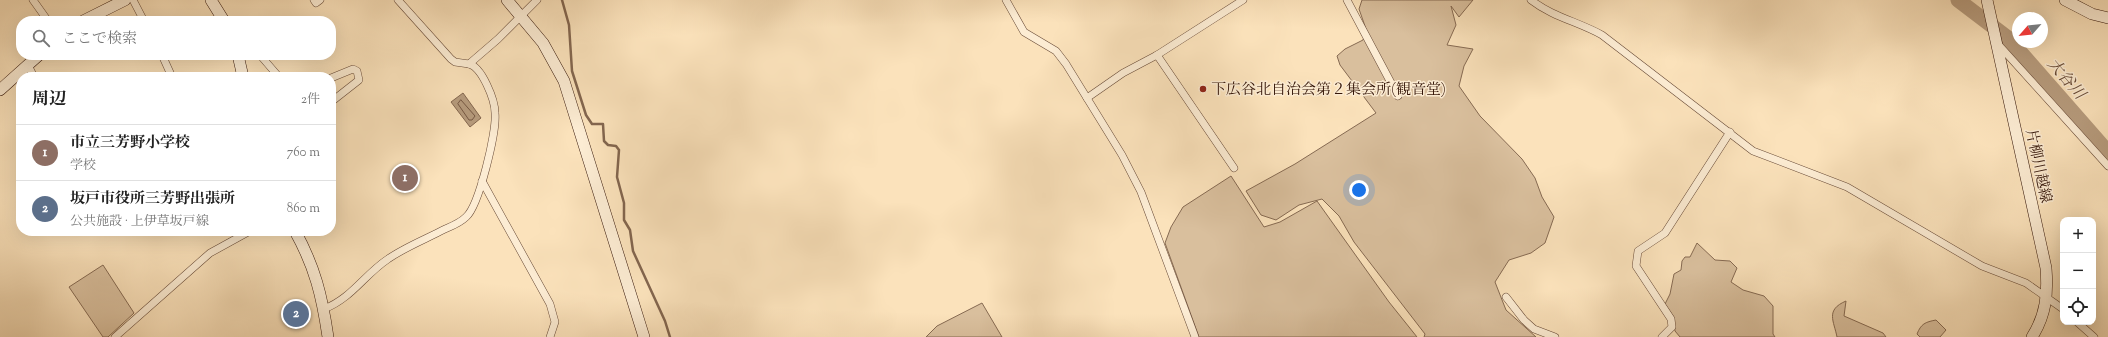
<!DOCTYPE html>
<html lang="ja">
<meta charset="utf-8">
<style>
:root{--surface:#fff;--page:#f2f2f2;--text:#222;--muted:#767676;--line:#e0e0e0;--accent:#db2777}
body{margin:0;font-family:"Sorts Mill Goudy","Noto Serif JP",serif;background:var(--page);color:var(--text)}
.controls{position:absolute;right:12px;bottom:12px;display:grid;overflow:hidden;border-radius:8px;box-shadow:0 4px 16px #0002}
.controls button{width:36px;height:36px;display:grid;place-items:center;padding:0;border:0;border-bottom:1px solid var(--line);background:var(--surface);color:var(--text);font:20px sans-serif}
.compass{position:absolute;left:2012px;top:12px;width:36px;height:36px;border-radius:50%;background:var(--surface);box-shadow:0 4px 16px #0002;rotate:242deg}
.you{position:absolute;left:1359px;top:190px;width:14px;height:14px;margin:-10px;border:3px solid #fff;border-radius:50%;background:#1a73e8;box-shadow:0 0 0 6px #1a73e833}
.badge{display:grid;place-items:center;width:26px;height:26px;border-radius:50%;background:var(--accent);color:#fff;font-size:13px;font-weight:700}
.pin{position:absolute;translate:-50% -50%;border:2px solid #fff;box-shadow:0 1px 4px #0006}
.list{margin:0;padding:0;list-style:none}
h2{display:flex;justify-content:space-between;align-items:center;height:52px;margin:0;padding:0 16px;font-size:17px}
h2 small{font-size:13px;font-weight:400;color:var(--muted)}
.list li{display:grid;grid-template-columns:26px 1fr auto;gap:12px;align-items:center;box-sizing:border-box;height:56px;padding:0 16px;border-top:1px solid var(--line)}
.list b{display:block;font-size:15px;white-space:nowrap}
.list p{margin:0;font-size:13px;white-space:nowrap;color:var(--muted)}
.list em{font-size:13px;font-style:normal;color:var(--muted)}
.icon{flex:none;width:22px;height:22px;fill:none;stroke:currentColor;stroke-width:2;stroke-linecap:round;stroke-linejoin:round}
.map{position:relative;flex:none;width:2108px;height:337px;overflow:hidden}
.search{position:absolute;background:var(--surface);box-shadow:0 4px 16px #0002;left:16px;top:16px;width:320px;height:44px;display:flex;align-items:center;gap:10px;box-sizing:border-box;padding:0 14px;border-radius:16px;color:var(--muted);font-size:15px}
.panel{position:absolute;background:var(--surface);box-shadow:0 4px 16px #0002;left:16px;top:72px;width:320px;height:164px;border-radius:16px}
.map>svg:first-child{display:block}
.green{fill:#d9bf9d;stroke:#866a52}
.water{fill:#b79c7e;stroke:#83664f}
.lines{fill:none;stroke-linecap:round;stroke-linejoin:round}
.shore{stroke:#765843;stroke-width:1}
.stream{stroke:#83664f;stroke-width:2.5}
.river{stroke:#b79c7e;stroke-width:15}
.street-casing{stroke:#664835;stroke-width:8}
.secondary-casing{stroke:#341508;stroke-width:12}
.street{stroke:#fcecd3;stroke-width:7}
.secondary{stroke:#fcecd3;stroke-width:11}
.poi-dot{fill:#8f2418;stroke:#fcecd3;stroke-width:1.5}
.labels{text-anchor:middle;stroke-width:3;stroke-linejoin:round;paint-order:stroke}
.poi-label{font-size:15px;fill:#341508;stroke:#fcecd3;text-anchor:start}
.street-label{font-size:15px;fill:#341508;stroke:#fcecd3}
.water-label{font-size:16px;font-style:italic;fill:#684b37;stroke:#fcecd3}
</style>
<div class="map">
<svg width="2108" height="337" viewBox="0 0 2108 337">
<rect width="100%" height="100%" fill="#fbe2bb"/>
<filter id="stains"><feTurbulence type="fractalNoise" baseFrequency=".005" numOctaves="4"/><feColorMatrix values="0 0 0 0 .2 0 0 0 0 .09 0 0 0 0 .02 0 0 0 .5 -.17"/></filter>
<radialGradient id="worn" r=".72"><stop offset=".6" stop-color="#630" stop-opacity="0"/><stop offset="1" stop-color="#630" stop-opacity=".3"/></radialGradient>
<g class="green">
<path d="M1362,0H1473L1459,17L1451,6L1456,25L1447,45L1473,49L1464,66L1459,86L1480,116L1522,159L1535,178L1542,197L1554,217L1545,243L1531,253L1509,260L1495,282L1506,310L1536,337H1424L1425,334L1354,242L1339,216L1322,199L1299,205L1276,220L1261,215L1246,191L1295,164L1376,113L1340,65L1337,56L1345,49L1363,40L1366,29L1359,9Z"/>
<path d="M1231,176L1264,227L1280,222L1317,201L1389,302L1417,337H1199L1165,243L1171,227L1183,207Z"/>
<path d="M1697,243L1715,260L1730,261L1737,268L1731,282L1743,290L1764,296L1773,306V334L1775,337H1680L1675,331L1673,316L1665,304L1670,294L1674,274L1681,270L1682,261L1685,257H1690Z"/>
<path d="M103,265L134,313L108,337H103L69,287Z"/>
<path d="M1846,301L1844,316L1883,333L1886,337H1837C1834,321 1825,310 1846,301Z"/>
<path d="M982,303L1002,337H926L937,326Z"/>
<path d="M1936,320L1946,330L1940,337H1920L1917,334C1921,324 1925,322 1936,320Z"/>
</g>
<path class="water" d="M463,93L481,118L470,127L451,102Z"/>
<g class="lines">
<path class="shore" d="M461,100L475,116L472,120H469L458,104Z"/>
<path class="stream" d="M562,0L569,25L572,71L586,115L592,124H603L604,141L608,145L616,146L619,150L617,177L624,203V220L630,230L633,251L665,321L670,337"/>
<path class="river" d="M1958,0L2008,38L2108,152"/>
<defs>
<g id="street">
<path d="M33,0L48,21"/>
<path d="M133,0L144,21"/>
<path d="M314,0L316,3L320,0"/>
<path d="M398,0L451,59L455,62L469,64L498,39L537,0"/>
<path d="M1006,0L1024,32L1056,51L1066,64L1122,155L1141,192L1195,337"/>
<path d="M1347,0L1398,96"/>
<path d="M1531,0C1553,17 1579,22 1602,35L1753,151L1847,187L1982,266L2026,283L2063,309"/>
<path d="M1997,43L2108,166"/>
<path d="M162,55L172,77"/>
<path d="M260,55L279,77"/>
<path d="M1157,55L1234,168"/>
<path d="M28,65L34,77"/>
<path d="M331,78L353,69L357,71L359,80L331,102"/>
<path d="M1087,98L1123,73L1157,55L1243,0"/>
<path d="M482,181L550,304L555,322L550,337"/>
<path d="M1506,297L1524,320L1534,329L1555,337"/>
<path d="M324,309C352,298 364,275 388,259C405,247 426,239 445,229C452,226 460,223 466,217C479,206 497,131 495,113C495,100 482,67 469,64"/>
<path d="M2077,322L2094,337"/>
<path d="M115,337L210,253L250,231"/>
<path d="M1662,337L1672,327L1671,319L1636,266L1638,251L1665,233L1730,132"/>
</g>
<g id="secondary">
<path d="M211,0L224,21"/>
<path d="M507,0L543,43L564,81L644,337"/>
<path d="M1987,0L2046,268C2048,294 2046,315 2032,337"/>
<path d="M2065,0L2092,14L2108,18"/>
<path d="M83,21L125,0"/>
<path d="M238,55L243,77"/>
<path d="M0,90L39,55"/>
<path d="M295,231C315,267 322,296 328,337"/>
</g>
</defs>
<use href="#street" class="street-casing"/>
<use href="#secondary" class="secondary-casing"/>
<use href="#street" class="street"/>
<use href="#secondary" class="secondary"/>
</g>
<circle class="poi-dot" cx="1203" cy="89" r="4"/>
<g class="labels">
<g class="poi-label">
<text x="1211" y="94">下広谷北自治会第２集会所(観音堂)</text>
</g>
<g class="street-label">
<text transform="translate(2039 166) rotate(78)" y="5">片柳川越線</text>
</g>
<g class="water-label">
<text transform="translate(2067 78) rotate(49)" y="6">大谷川</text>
</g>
</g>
<rect width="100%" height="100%" filter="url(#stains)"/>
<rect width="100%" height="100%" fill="url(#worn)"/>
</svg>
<div class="controls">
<button>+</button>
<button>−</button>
<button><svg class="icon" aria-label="locate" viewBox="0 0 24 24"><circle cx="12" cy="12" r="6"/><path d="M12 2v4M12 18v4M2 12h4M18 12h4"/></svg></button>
</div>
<svg class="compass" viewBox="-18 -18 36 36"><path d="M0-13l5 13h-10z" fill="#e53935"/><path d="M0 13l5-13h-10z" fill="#767676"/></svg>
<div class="you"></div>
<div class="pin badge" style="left:405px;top:178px;background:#8d6e63">1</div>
<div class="pin badge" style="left:296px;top:314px;background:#5c6f8a">2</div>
<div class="search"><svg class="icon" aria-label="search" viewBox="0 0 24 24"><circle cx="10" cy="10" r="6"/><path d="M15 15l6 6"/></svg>ここで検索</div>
<section class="panel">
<h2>周辺<small>2件</small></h2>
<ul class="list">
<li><span class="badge" style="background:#8d6e63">1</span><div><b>市立三芳野小学校</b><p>学校</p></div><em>760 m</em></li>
<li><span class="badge" style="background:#5c6f8a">2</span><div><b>坂戸市役所三芳野出張所</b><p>公共施設 · 上伊草坂戸線</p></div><em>860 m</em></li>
</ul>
</section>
</div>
